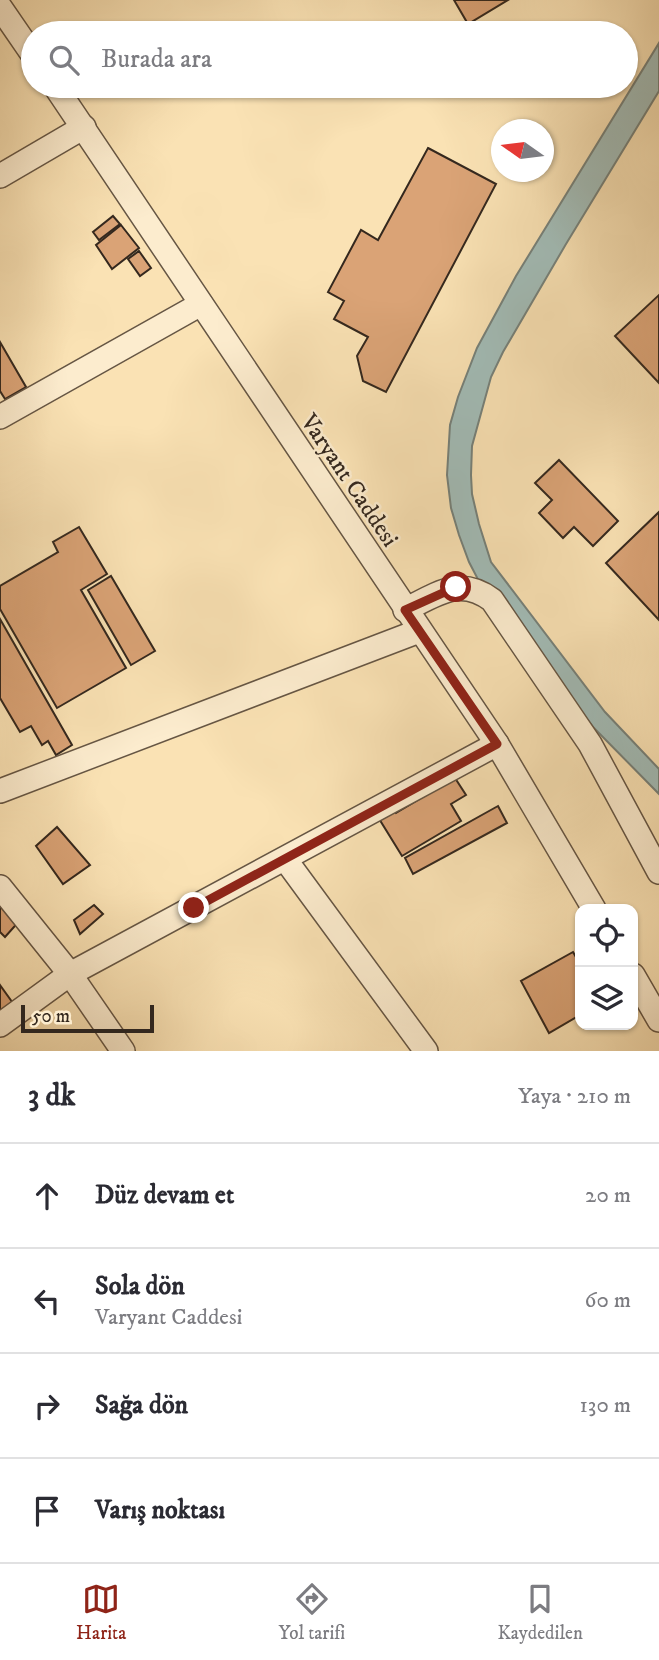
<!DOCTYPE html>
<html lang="tr">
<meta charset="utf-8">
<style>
:root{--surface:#fff;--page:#f7f7f7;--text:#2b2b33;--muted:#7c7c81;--line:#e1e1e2;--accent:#8f2418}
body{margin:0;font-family:"IM FELL DW Pica",serif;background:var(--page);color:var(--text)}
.controls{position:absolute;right:21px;bottom:21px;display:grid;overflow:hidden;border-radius:14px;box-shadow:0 2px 5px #0004}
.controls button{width:63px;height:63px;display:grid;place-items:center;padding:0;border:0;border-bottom:2px solid var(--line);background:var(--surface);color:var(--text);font:35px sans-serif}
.compass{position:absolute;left:491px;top:119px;width:63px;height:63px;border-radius:50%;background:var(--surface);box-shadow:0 2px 5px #0004;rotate:284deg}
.scale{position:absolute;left:21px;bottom:18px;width:133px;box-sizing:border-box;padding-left:7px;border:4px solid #34281e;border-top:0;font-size:19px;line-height:24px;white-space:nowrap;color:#34281e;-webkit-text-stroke:5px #fcecce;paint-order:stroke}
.stop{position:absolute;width:21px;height:21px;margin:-16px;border:5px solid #8f2418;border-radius:50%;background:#fff}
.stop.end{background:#8f2418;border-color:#fff;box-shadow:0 2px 7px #0008}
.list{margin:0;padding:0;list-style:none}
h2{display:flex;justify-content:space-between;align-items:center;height:91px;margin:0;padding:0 28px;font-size:30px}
h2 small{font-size:23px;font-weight:400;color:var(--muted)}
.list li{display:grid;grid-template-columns:46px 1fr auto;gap:21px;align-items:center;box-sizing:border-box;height:105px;padding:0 28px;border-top:2px solid var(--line)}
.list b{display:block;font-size:26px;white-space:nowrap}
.list p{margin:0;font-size:23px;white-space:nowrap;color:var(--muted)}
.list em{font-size:23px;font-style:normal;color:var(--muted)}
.icon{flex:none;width:38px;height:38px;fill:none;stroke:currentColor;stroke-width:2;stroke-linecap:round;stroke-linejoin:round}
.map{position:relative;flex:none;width:659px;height:1051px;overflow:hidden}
.search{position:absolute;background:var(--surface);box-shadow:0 2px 5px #0004;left:21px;right:21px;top:21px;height:77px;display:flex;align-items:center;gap:18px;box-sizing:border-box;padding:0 24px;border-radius:38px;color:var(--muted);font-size:26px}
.sheet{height:511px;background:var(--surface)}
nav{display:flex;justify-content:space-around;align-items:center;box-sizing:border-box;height:98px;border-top:2px solid var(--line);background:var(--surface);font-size:19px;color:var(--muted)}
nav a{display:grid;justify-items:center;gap:4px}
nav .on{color:var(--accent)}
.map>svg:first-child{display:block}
.water{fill:#a2bcb7;stroke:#76817a;stroke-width:2}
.building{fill:#daa376;stroke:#34281e;stroke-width:2}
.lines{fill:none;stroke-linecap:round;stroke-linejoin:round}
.minor-casing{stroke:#665644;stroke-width:26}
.minor{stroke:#fcecce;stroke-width:23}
.route{stroke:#8f2418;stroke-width:9}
.labels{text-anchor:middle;stroke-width:5;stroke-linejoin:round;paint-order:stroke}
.street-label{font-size:24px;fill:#34281e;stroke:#fcecce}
</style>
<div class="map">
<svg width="659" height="1051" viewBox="0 0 659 1051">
<rect width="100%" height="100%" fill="#fae2b4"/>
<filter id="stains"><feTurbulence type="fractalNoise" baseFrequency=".00286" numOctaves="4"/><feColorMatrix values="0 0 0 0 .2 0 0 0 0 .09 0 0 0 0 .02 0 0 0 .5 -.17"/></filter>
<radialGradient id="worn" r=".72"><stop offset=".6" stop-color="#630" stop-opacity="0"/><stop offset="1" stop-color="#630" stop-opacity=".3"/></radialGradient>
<path class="water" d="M659,43V91L566,244L503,352L491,377L472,446L471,475L472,494L479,524L491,562L605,712L659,769V794L594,728L483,589L469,562L459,535L451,508L447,475L450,425L458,397L477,348L516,276Z"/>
<g class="building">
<path d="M454,0H508L468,24Z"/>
<path d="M428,148L496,184L386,392L363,381L357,356L368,337L334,319L344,301L328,292L361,230L378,240Z"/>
<path d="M113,216L120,224L99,240L93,232Z"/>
<path d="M121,225L139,248L112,269L96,245Z"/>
<path d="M139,251L151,268L140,276L128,259Z"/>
<path d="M659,295V383L615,336Z"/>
<path d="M0,342L26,387L5,399L0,391Z"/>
<path d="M559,460L618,521L593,546L574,527L563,538L539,513L552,500L535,483Z"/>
<path d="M659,512V620L606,563Z"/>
<path d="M79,527L107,574L81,590L126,668L57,708L0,609V586L58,552L53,542Z"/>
<path d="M111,576L155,651L131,665L88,590Z"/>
<path d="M0,619L72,745L56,755L48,741L42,745L31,726L20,732L0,698Z"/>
<path d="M455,778L466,795L451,804L461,821L402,856L378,817L393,808L396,813Z"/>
<path d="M498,806L507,823L413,874L405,858Z"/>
<path d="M57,827L90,865L63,884L36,846Z"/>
<path d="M0,897L22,918L5,937L0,932Z"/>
<path d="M94,905L103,914L80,934L74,920Z"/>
<path d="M573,952L580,964V1015L549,1033L521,981Z"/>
<path d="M0,985L15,1006L0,1017Z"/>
</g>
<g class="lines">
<defs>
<g id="minor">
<path d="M0,7L33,55"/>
<path d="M55,86L497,744L594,909"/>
<path d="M0,176L84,127"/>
<path d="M0,417L201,304"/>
<path d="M405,610C437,594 460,576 492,600L590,744L659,872"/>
<path d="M0,791L419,631"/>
<path d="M285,859L426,1051"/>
<path d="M0,887L70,974L123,1051"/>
<path d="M633,975L659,1020"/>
<path d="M0,1025L70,974L497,744"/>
</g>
</defs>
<use href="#minor" class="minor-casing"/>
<use href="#minor" class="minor"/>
</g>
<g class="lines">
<path class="route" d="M194,908L497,744L405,610L456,587"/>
</g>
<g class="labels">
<g class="street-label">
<text transform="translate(350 480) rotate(56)" y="8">Varyant Caddesi</text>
</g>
</g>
<rect width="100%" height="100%" filter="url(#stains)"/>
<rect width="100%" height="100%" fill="url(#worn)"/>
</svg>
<div class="controls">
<button><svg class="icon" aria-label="locate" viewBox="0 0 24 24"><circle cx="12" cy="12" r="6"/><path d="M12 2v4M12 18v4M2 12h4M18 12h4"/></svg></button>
<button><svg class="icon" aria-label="layers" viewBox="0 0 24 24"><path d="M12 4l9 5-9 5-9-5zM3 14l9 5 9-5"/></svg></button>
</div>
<svg class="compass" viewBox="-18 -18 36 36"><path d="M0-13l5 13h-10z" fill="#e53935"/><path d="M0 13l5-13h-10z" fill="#7c7c81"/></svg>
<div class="scale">50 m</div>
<div class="stop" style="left:456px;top:587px"></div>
<div class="stop end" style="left:194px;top:908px"></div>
<div class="search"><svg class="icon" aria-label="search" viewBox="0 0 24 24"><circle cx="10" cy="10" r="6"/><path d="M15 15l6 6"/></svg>Burada ara</div>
</div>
<section class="sheet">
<h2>3 dk<small>Yaya · 210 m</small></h2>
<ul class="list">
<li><svg class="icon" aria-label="ahead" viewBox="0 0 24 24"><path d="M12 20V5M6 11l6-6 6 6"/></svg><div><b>Düz devam et</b></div><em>20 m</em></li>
<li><svg class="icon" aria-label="left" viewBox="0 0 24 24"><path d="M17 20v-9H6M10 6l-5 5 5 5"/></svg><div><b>Sola dön</b><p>Varyant Caddesi</p></div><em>60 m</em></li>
<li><svg class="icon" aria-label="right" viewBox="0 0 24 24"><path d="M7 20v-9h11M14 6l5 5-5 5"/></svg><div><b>Sağa dön</b></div><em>130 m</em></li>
<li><svg class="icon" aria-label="arrive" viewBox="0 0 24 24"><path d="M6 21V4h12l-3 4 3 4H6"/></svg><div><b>Varış noktası</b></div></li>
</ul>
</section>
<nav>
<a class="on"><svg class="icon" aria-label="map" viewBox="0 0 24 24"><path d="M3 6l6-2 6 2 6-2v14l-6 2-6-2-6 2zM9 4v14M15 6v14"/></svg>Harita</a>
<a><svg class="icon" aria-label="directions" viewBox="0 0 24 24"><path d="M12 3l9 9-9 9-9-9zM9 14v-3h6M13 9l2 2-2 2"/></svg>Yol tarifi</a>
<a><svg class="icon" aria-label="saved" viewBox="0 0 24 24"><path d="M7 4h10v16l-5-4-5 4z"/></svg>Kaydedilen</a>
</nav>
